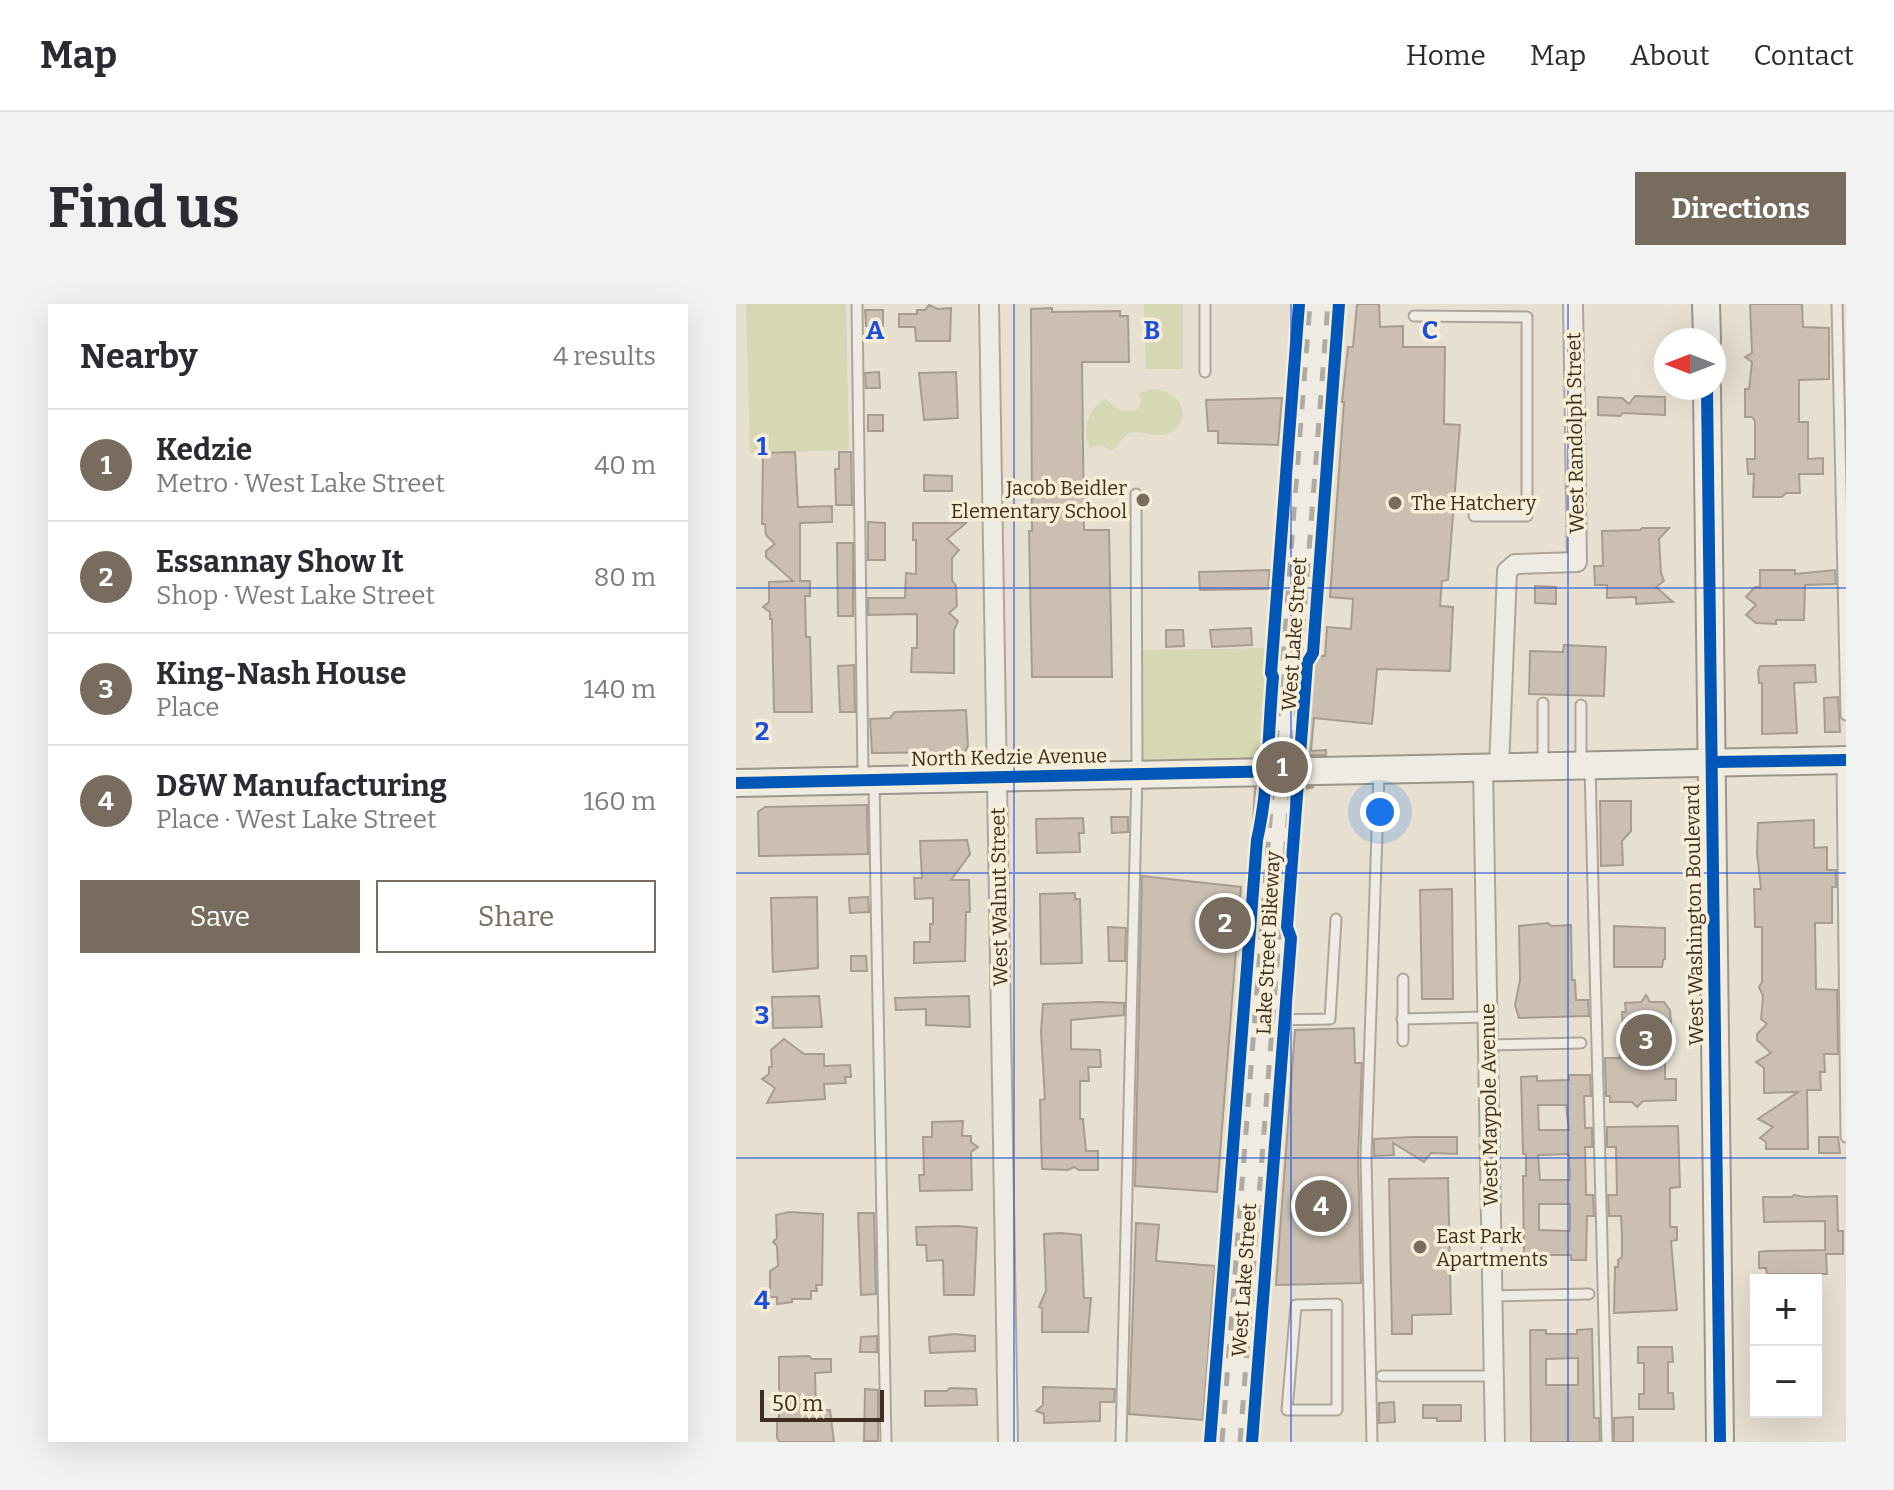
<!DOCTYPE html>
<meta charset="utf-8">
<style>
:root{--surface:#fff;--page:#f2f2f3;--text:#2b2b33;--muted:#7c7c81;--line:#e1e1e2;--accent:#786c5e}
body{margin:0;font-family:Bitter,serif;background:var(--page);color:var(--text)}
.controls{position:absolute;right:24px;bottom:24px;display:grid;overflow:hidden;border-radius:0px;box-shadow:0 8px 32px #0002}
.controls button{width:72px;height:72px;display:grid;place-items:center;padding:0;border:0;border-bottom:2px solid var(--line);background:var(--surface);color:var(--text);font:40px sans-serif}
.compass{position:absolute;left:918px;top:24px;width:72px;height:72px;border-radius:50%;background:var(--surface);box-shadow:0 8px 32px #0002;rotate:270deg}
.scale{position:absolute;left:24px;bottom:20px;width:124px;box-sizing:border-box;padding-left:8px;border:4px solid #3d2e20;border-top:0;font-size:22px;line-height:28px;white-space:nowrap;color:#3d2e20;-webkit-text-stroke:6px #f7eed8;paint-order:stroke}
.you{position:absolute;left:644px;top:508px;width:28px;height:28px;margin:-20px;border:6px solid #fff;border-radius:50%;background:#1a73e8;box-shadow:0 0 0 12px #1a73e833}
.badge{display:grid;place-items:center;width:52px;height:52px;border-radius:50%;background:var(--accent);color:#fff;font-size:26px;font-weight:700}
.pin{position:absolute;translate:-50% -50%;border:4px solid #fff;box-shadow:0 2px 8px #0006}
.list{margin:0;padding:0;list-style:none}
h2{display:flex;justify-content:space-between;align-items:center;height:104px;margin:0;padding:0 32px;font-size:34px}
h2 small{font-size:26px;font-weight:400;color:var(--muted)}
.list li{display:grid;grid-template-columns:52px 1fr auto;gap:24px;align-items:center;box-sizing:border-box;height:112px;padding:0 32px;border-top:2px solid var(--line)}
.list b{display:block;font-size:30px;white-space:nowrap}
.list p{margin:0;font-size:26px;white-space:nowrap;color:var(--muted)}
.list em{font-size:26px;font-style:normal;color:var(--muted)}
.actions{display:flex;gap:16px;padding:24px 32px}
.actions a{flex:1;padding:18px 0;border:2px solid var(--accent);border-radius:0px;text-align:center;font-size:28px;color:var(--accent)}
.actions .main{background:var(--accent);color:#fff}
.map{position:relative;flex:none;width:1110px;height:1138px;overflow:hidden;border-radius:0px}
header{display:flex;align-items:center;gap:48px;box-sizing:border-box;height:112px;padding:0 40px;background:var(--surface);border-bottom:2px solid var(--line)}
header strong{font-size:38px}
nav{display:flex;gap:44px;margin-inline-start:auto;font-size:28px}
.intro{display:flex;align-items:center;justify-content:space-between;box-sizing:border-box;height:192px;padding:0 48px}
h1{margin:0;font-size:56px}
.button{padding:20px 36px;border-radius:0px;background:var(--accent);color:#fff;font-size:28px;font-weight:700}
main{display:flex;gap:48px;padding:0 48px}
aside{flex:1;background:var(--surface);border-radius:0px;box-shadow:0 8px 32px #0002}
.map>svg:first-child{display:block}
.green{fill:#d6d7b3}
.building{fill:#cbbfb2;stroke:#a89c90;stroke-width:2;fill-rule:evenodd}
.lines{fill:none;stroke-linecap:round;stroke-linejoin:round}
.lane-casing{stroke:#ada599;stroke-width:13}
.street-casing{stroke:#ada599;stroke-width:22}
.secondary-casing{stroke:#9c958a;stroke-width:30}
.lane{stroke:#efebe3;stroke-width:9}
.street{stroke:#efebe3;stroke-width:18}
.secondary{stroke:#efebe3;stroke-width:26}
.rail{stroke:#afaaa2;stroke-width:5;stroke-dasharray:14 14;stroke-linecap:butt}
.cycleway-casing{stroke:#f7eed8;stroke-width:17}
.cycleway{stroke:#0057b8;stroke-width:12}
.grid{fill:none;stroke:#1d4ed8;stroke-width:2;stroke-opacity:0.55}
.poi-dot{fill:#786c5e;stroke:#f7eed8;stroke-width:3}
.labels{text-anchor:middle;stroke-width:7;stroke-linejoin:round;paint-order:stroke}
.street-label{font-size:20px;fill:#3d2e20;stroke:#f7eed8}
.poi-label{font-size:20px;fill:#3d2e20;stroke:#f7eed8;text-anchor:start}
.grid-label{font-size:26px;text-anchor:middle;font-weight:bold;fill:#1d4ed8;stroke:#f7eed8;stroke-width:7;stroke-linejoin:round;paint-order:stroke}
</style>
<header>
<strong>Map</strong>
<nav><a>Home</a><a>Map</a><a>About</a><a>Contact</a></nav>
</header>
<div class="intro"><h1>Find us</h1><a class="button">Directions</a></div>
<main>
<aside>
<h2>Nearby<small>4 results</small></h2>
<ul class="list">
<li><span class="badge">1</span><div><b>Kedzie</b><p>Metro · West Lake Street</p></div><em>40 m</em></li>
<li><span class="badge">2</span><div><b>Essannay Show It</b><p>Shop · West Lake Street</p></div><em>80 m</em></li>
<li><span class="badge">3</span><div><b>King-Nash House</b><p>Place</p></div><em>140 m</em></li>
<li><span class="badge">4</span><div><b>D&amp;W Manufacturing</b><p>Place · West Lake Street</p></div><em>160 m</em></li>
</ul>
<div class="actions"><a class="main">Save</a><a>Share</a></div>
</aside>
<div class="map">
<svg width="1110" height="1138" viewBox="0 0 1110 1138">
<rect width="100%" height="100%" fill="#e7e0d1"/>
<g class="green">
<path d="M10,0H110L113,146L14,149Z"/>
<path d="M447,0V65H410L408,0Z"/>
<path d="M417,85C433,87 447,94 447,113C431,147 407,121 392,130C384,135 383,144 374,147L367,141L354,144C345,126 353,103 370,95C378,105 390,111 402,105L405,96L403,89Z"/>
<path d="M535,344L533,371L535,374L527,454L470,458L462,455H401V346Z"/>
</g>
<g class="building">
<path d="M621,0H643L644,23L667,22V43H709L708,120L724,121L712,276L706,277L704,302L717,303L714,367L641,365L636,420L578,414L575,447L590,446V451H564L572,351L589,352L591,323L615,325L617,295L594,293L608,98H606L612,43H617Z"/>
<path d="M1014,0H1066L1067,23L1093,24V75L1063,76V118H1072V155L1087,154V170H1063L1064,189H1050L1046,193H1017L1018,170H1012L1011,155H1019V117L1016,113H1009V85H1013L1016,58L1009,53L1016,49Z"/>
<path d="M193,1L202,5L215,4L214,37H180L179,23H163V10H181V6H189Z"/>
<path d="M316,4V8L384,7V12H392L393,58H346L348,226H373L376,373H296L293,227H296L295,5Z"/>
<path d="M129,6H147V22H130Z"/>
<path d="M143,68L144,84H130L129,69Z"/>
<path d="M220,68L222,114L188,116L183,69Z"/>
<path d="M899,92L929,93V111L887,109L884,112L862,111V93L886,94L893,100Z"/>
<path d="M546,94L542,141L482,139V127H472L470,96Z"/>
<rect x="132" y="111" width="15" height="16"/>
<path d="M59,148L62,203L96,202V218L64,219V277H74V292H69L70,333H74L76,408H38L36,315H34V308L27,303L33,298V278L57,277L30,253V247L39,240L30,231L29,220H26L27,149Z"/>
<path d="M103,148H115L116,201H100L99,165H103Z"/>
<path d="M188,171L216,172V187H188Z"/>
<path d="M132,218L149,219V256H132Z"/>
<path d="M177,219H230L211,235L223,246L216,254V276L220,282L221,302L213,309L222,317L218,326V369L175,368L176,344H181V310L132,311V294H169L170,269L180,270V236H177Z"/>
<path d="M906,224H933L923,235L925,269L928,277L920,283L937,298L900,300V293L871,294V281H859L858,262H867L866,227L904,226Z"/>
<path d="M101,239H117V312H102Z"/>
<path d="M534,266L532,285L464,286L463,268Z"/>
<path d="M1024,266H1059V270L1099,266L1100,280L1069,281L1068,316H1040V320L1020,319L1010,311L1020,301L1010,293L1019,283H1024Z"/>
<path d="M799,282L820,283V300L799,299Z"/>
<path d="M515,324L516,341L476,343L474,326Z"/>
<path d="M430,326H447L448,342L430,343Z"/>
<path d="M828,341L870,343L868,392L793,390L794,347L827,348Z"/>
<path d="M537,349H540L532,452H521L522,445H530L535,385L530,384L531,372H536Z"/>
<path d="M118,361L119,408H104L102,362Z"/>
<path d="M1079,361L1080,378L1058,379L1061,429L1026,430V379H1023L1022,367L1024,362Z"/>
<path d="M1102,393L1104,428H1089L1088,394Z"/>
<path d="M230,406L232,442L229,448L136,449L134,415L154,414L159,408Z"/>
<path d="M562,483H578L565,486L558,568L555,567Z"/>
<path d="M519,484H530L523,565H520L524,520L517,519Z"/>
<path d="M864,497H895V527L886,537L887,561L865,562Z"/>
<path d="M131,501L132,550L23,552L22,508L29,503Z"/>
<path d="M375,513H392V528L376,529Z"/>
<path d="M347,514L348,529H343L344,548L301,549L300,515Z"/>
<path d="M1078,516V544L1091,543V566H1100V583H1096V619H1079L1080,685L1101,686L1102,750H1088L1089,768H1084L1085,786H1071L1072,845H1030V838L1024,834L1037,823L1022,815L1062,788L1028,789V764L1020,758L1035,749L1021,736V730L1031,720L1025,715L1027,692L1023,683L1026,678V623H1019L1018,585H1025L1021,549L1022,519Z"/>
<path d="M231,536L234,550L215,576H233L234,608H230L229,657L178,659V638H194V620H197V594L179,595L178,574H186L184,537Z"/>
<path d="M406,572L505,583L481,888L399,882Z"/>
<path d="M716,585L717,695H686L684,586Z"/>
<path d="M339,589V595H344L346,659L305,660L304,590Z"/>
<path d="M81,593L82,664L37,668L35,594Z"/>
<path d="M132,593L133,608L114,609L113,594Z"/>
<path d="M812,619L815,622L835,621L836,676H839L840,696H852L853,712L783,714L779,701L784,676L783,622Z"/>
<path d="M878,622L929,624V655L927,656L926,663H878Z"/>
<path d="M372,623L390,624L389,657H373Z"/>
<path d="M115,652H130L131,667H115Z"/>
<path d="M910,691L914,698H928L934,706L937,749L929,750V775H940V796L907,797L901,803L896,798H874V792H870L869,754H884L883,725L887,724L886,708H890L889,699L905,698Z"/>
<path d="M83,692L86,723L37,724L36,693Z"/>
<path d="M233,692L234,723L190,721V705L160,706L159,694Z"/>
<path d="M363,698L388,699V711L335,716V745L364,746L365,763H352L353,777H344V815H347L350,847H362V866H343L338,863L332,866L306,865L304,796L309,795L305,728L307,700Z"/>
<path d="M618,724L619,759H626L622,853L625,979L540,981L559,726Z"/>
<path d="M48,735L68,750H88V762L114,761L115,773H109L110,779L88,780L89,795L31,799L39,784L26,775L33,770V763H36L35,746Z"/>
<path d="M833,771H854L855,792H848L849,824H856V843H849L850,891H857L858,912H851L850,956H835V951H804V957L788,956L787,872H790V850H787L785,773L801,772V777L833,776ZM802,801H830L833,826H803ZM833,850L834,876H804L802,851ZM803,900H834V927L803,926Z"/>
<path d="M227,817L226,832H235V838L242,843L235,848L236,886L184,887L183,871H188L187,833H196V818Z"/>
<path d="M942,822L944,883L934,884V923H941V936L935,937L941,1006L878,1009L879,963H882V956L886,953V932L885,912H873L872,891H881L880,843H871V823Z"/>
<path d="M676,833H721V850L695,849L688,858L657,839L658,851L638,852V835Z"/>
<path d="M1083,833H1102L1104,849H1083Z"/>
<path d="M712,874L715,1010L676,1011V1030H656L653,875Z"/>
<path d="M1058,891L1068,893L1101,892L1102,927H1107V950H1090L1091,970H1031L1030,964H1023V948L1030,947L1089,946V917L1028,918L1027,893H1056Z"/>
<path d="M53,908L87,910L86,981H80L81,987H75V995H56V998L41,1000V993H34V967L42,962L41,942L37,938L41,934L40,911Z"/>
<path d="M122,909H138L140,990L125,991Z"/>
<path d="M400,919L423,921L420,957L479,962L467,1116L393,1110Z"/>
<path d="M221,922L241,924L238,991H208L207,956L191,957L190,941H181L180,923Z"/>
<path d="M325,929L345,931L348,994H355L352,1028H306V1004L303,1003L310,987L308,930Z"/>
<path d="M856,1025L858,1114H863L864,1138H795L794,1026H810V1030H841V1026ZM842,1054V1081H810V1055Z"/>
<path d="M218,1030L239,1032V1047L194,1049L193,1033Z"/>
<path d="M141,1032V1048H124L125,1033Z"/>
<path d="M902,1043H936L937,1058H932V1089H937L938,1105H903V1090H908V1059H902Z"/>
<path d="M73,1052L76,1055H95V1068L79,1069L80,1106H94L98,1138H44L41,1134V1115L43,1114V1053Z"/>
<path d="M307,1083L379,1085L378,1098H364V1117L308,1119V1110L300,1107L307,1101Z"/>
<path d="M214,1084L240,1085L241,1101L189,1102V1087H211Z"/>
<path d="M129,1085L142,1086V1137H128Z"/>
<path d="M658,1098L659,1118L643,1119V1099Z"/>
<path d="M687,1101H725V1117H701V1114H687Z"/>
<path d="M897,1113V1138H878V1114Z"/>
</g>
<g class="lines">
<defs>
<g id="lane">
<path d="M121,0L127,473"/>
<path d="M469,0V68"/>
<path d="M1101,0L1110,411"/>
<path d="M678,12L791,13V212H738"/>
<path d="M807,458V399"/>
<path d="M845,458V401"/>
<path d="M1106,459L1110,833"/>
<path d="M854,464L871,1138"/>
<path d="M138,478L150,1138"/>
<path d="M667,675V737"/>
<path d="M666,715L752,713"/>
<path d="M531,716L594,715L600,615"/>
<path d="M752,741L845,739"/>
<path d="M756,992L853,990"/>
<path d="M601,1000V1106H551L560,1001Z"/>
<path d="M646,1072H758"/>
<path d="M385,1138L401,470L400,190"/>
<path d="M636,1138L630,853L643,470"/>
</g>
<g id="street">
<path d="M253,0L272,1138"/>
<path d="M747,463L759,1138"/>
<path d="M763,463L771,267L779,260L841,258L837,0"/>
</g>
<g id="secondary">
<path d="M970,0L971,36"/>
<path d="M971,84L984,1138"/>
<path d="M0,479L1110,456"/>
<path d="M495,1138L583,0"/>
</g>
</defs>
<use href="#lane" class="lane-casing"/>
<use href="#street" class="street-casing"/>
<use href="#secondary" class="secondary-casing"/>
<use href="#lane" class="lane"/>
<use href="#street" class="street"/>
<use href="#secondary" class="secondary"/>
<g class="rail">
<path d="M486,1138L574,0"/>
<path d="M504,1138L592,0"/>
</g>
<defs>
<g id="cycleway">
<path d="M971,84L984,1138"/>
<path d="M977,458L1110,456"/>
<path d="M0,479L547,467"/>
<path d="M474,1138L521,536C533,484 532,427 537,373L535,369L563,0"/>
<path d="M516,1138L555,634L551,623L571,359L577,349L603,0"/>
</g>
</defs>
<use href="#cycleway" class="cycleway-casing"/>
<use href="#cycleway" class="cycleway"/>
</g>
<path class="grid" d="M278,0V1138M555,0V1138M832,0V1138M0,284H1110M0,569H1110M0,854H1110"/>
<g class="poi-dot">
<circle cx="407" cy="196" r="8"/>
<circle cx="659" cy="199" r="8"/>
<circle cx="684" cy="943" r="8"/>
</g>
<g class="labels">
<g class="street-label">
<text transform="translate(839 129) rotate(-91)" y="7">West Randolph Street</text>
<text transform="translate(558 330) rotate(-86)" y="7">West Lake Street</text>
<text transform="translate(273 453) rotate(-1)" y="7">North Kedzie Avenue</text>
<text transform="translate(263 593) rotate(-91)" y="7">West Walnut Street</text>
<text transform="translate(958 611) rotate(-91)" y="7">West Washington Boulevard</text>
<text transform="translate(532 639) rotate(-87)" y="7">Lake Street Bikeway</text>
<text transform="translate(753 801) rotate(-91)" y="7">West Maypole Avenue</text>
<text transform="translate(508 976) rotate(-86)" y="7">West Lake Street</text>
</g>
<g class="poi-label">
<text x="391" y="191" text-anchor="end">Jacob Beidler<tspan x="391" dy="23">Elementary School</tspan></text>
<text x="675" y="206">The Hatchery</text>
<text x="700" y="939">East Park<tspan x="700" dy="23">Apartments</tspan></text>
</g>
</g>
<g class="grid-label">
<text x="139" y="35">A</text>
<text x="416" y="35">B</text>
<text x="694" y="35">C</text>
<text x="26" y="151">1</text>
<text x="26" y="436">2</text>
<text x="26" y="720">3</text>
<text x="26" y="1005">4</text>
</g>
</svg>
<div class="controls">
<button>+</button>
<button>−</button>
</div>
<svg class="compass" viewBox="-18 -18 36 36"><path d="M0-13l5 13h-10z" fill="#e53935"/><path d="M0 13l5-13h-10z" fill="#7c7c81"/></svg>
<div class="scale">50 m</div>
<div class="you"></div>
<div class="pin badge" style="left:546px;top:463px">1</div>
<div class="pin badge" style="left:489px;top:619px">2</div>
<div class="pin badge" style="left:910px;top:736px">3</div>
<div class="pin badge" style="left:585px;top:902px">4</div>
</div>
</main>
